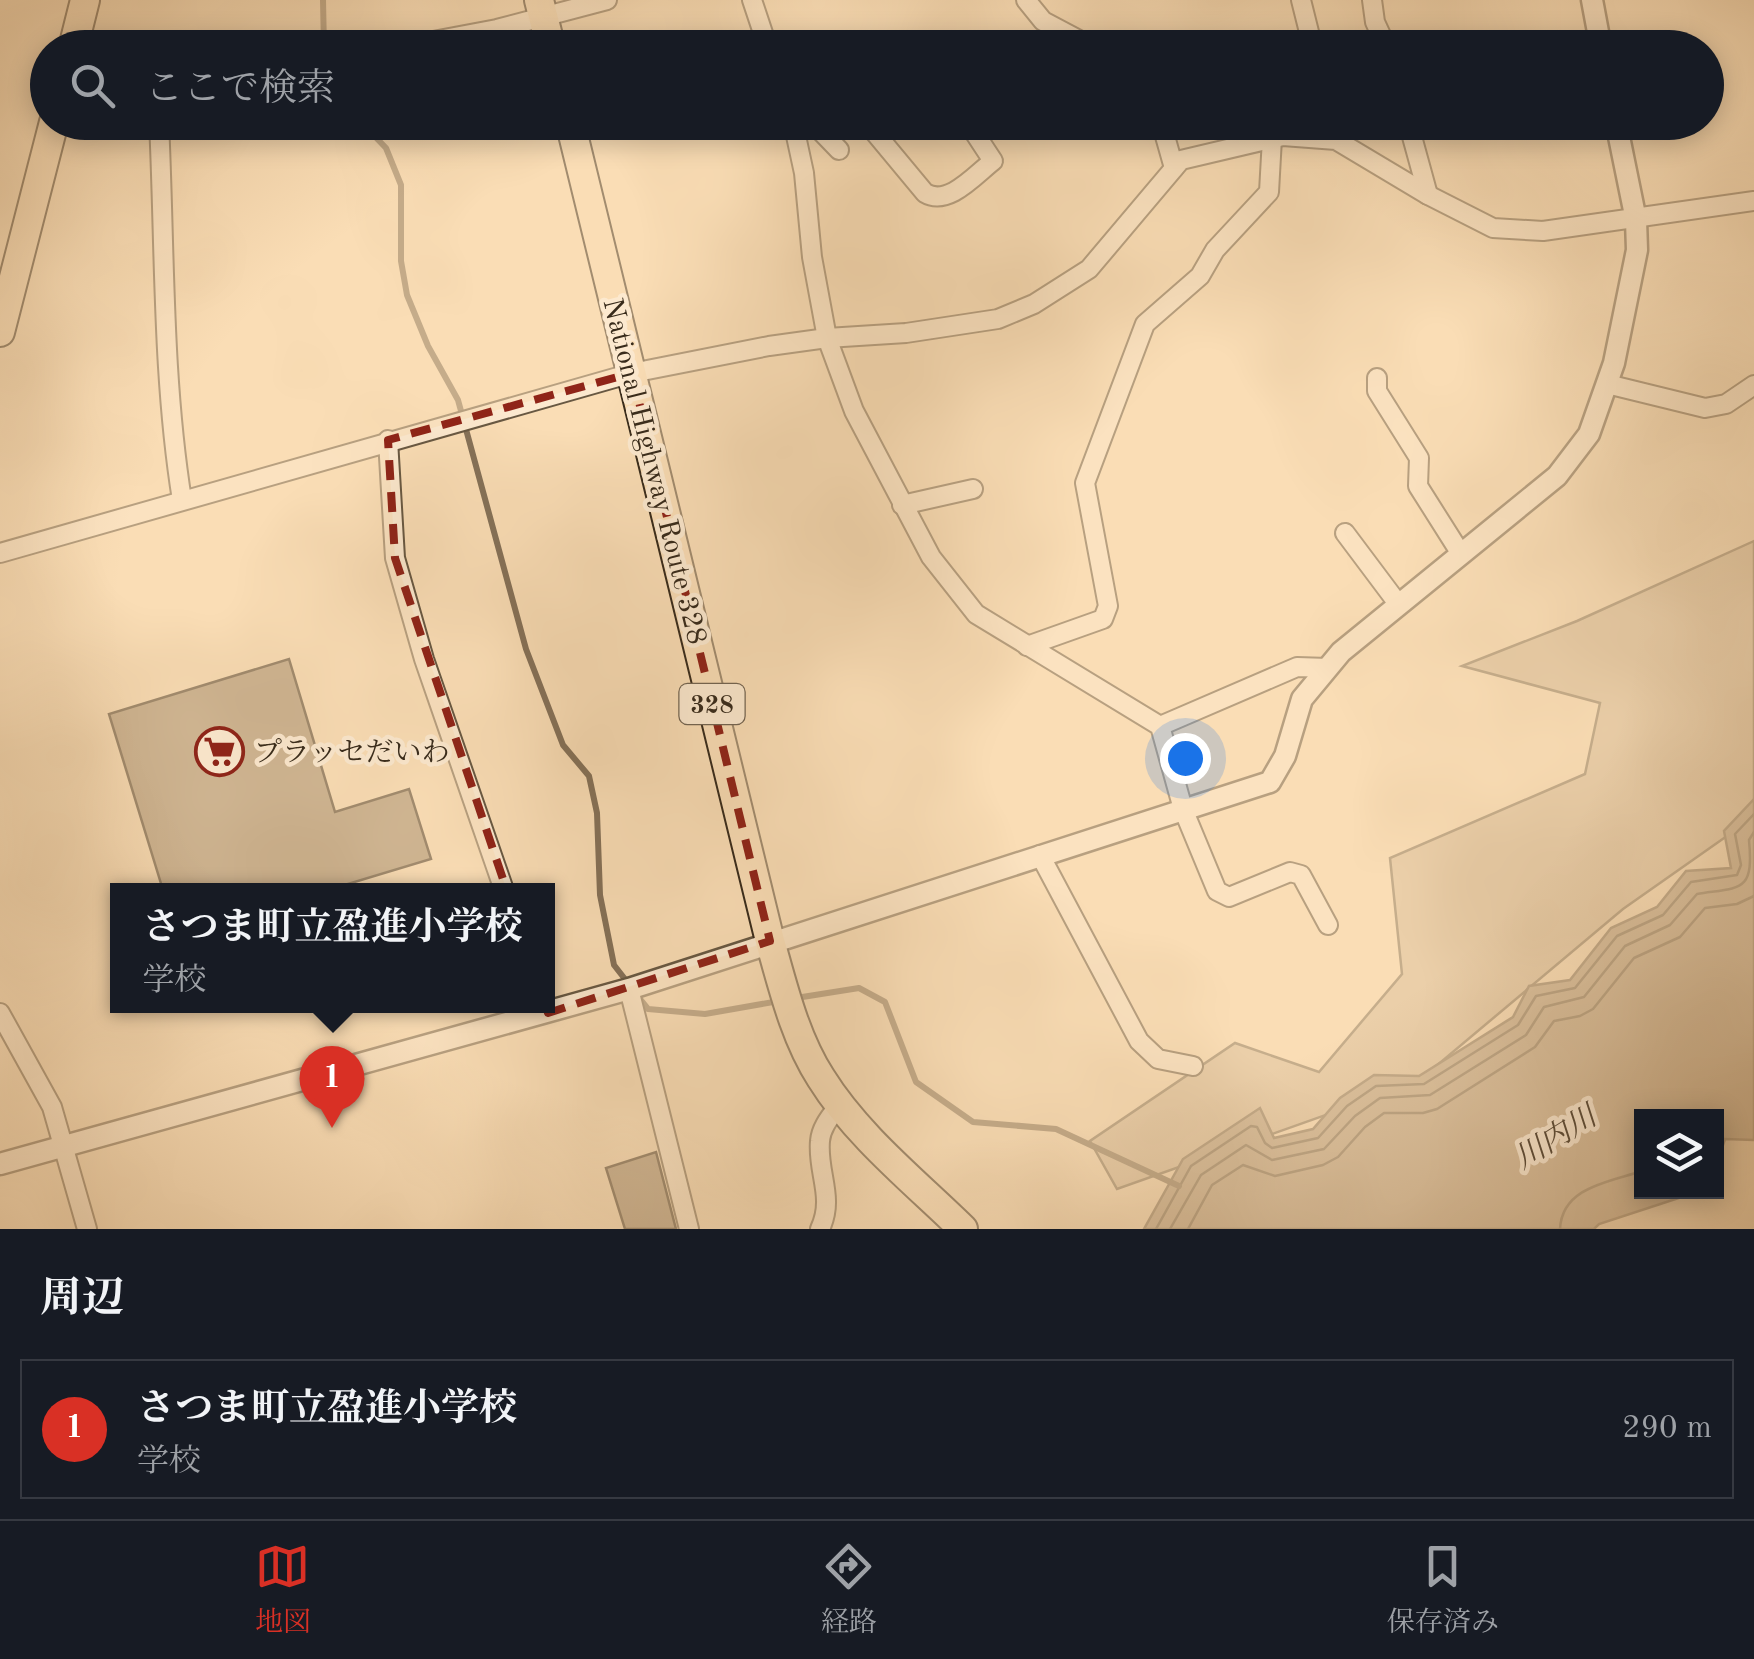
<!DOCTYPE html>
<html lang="ja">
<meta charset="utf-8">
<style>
:root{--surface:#171b24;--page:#242831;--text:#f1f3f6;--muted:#9ea1a6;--line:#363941;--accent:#d93025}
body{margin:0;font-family:"Old Standard TT","Noto Serif JP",serif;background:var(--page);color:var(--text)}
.controls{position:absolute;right:30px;bottom:30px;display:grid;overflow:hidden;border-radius:0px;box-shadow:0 5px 25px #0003}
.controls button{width:90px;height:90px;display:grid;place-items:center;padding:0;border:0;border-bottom:2px solid var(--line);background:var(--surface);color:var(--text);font:50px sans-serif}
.you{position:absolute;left:1185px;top:758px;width:35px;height:35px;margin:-25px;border:8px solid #fff;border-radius:50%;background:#1a73e8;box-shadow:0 0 0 15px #1a73e833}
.badge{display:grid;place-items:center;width:65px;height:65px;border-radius:50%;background:var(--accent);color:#fff;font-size:32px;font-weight:700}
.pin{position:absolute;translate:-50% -82px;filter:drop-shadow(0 2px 5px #0008)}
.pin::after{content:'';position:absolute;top:52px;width:35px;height:30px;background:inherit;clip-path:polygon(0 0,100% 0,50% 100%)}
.popup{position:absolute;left:110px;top:883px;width:445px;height:130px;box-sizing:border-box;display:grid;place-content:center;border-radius:0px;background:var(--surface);filter:drop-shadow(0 2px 8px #0005);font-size:32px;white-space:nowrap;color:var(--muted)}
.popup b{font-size:38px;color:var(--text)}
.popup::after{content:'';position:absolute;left:50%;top:100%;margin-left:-20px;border:20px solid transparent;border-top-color:var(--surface)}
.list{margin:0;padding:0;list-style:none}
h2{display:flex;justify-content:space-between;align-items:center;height:130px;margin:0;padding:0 40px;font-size:42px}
h2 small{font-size:32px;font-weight:400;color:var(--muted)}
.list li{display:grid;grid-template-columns:65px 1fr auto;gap:30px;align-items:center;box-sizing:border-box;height:140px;margin:0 20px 20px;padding:0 20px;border:2px solid var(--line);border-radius:0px}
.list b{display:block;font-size:38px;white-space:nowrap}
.list p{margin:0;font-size:32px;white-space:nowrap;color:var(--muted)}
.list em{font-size:32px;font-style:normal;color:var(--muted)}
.icon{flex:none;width:55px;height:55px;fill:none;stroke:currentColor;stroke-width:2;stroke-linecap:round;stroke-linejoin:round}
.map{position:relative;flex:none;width:1754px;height:1229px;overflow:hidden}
.search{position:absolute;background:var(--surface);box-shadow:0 5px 25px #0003;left:30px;right:30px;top:30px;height:110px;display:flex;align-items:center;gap:25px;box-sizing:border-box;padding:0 35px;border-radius:55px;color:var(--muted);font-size:38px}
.sheet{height:290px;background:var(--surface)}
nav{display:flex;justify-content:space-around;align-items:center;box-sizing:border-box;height:140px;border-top:2px solid var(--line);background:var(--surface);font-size:28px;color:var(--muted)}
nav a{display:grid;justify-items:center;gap:5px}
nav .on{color:var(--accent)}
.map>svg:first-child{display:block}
.green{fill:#d9bf9b;stroke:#88755b;stroke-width:2.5}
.water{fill:#b8a081;stroke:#857158;stroke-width:2.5}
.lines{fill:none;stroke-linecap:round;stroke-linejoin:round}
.shore{stroke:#78664e;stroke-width:2.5}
.stream{stroke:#857158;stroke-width:6}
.building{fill:#9d886b;stroke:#382b1b;stroke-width:2.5}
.minor-casing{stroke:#685842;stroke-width:22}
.tertiary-casing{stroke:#685842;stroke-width:25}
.trunk-casing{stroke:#382b1b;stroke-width:32}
.minor{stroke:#fce9cf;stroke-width:18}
.tertiary{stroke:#fce9cf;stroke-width:20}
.trunk{stroke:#faddb5;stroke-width:28}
.marked{fill:none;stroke:#8f2418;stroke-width:8;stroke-dasharray:20 12;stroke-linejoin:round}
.labels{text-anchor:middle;stroke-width:9;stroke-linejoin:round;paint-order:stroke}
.shield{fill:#fce9cf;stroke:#736451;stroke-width:2.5}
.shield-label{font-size:25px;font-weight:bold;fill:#382b1b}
.street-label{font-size:28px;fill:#382b1b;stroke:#fce9cf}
.poi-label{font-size:28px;fill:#382b1b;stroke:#fce9cf;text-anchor:start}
.water-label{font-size:30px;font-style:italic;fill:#5e4e3a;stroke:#fce9cf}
</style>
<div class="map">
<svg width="1754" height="1229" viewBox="0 0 1754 1229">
<rect width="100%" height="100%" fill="#faddb5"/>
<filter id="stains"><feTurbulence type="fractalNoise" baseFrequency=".002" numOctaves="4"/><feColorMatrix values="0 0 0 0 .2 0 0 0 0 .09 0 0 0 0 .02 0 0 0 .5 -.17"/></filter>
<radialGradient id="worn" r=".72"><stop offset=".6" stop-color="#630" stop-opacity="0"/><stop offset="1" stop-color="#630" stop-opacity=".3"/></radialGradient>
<path class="green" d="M1754,541V817L1623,909L1416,1083L1117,1189L1090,1141L1235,1043L1319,1072L1402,974L1390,858L1585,774L1600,703L1462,666L1577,621Z"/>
<path class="water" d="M1754,799V1140L1725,1139L1717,1163L1716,1116H1642V1192H1697L1599,1224L1594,1229H1144L1183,1159L1260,1108L1274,1138L1313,1129L1340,1098L1374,1075L1419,1076L1513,1017L1529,986L1570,980L1611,928L1657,907L1686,871L1731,868L1724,831Z"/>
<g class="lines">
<g class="shore">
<path d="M1156,1229L1191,1166L1251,1126L1257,1127L1265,1143L1272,1148L1318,1138L1347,1106L1376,1086L1424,1084L1518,1025L1536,996L1575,988L1617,936L1663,915L1691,882L1737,875L1741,865L1735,834L1754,814"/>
<path d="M1170,1229L1201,1175L1246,1145L1272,1160L1324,1149L1355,1116L1380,1098L1430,1095L1526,1035L1544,1007L1584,997L1625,946L1670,925L1697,894C1741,887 1754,893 1749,840L1754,832"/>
<path d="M1188,1229L1212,1185L1243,1165L1275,1176L1323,1165L1338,1157L1365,1127L1384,1113H1423L1437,1109L1535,1047L1554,1021L1580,1016L1593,1009L1634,958L1680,937L1705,908L1737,904L1754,896"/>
<path d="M1560,1229C1562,1187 1609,1182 1642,1171"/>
</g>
<g class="stream">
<path d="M323,0L324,48"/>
<path d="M361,122L386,148L401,185V261L407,295L428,346L458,400L526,649L563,745L589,776L597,813L600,895L614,965L628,983"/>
<path d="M635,993L648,1009L705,1014L779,1001"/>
<path d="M796,998L859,988L885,1002L916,1082L973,1122L1056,1129L1179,1186"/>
</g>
</g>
<g class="building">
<path d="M289,659L335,812L409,789L431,859L328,890H163L109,714Z"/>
<path d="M656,1152L676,1229H625L606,1168Z"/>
</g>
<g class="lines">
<defs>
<g id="minor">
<path d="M752,0L768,48"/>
<path d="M1026,0L1043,21L1094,48"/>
<path d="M1301,0L1313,48"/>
<path d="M1372,0L1375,22L1387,48"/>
<path d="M396,48L497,29L607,0"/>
<path d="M159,122C165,249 162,375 182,500"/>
<path d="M793,122L804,173L812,257L827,338L854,411L931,557L976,614L1160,726L1183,809L1217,891L1229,897L1290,872L1301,875L1328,925"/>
<path d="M812,122L839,150"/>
<path d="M866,122L925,193C948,207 975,175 993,161L970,126"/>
<path d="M1161,122L1174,168"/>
<path d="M1408,122L1428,195"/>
<path d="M1377,378V391L1419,458L1418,486L1461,554"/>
<path d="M1607,384L1705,408L1726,404L1754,385"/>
<path d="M388,440L395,558L424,659L504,890"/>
<path d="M902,505L973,489"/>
<path d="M1345,533L1399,605"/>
<path d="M0,553L632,373L769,346L827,338L906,333L998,319L1034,304L1089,269L1181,160L1283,136L1336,140L1428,195L1493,228L1543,231L1754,201"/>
<path d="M1027,646L1103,619L1108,606L1085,483L1145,324L1200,276L1215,250L1269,192L1272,138"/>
<path d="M1160,726L1297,667L1328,668"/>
<path d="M1040,855L1139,1041L1158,1059L1193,1066"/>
<path d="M629,989L689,1229"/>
<path d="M0,1013L52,1107L87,1229"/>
<path d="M820,1229C835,1197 817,1173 820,1141C821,1127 831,1116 839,1105"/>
</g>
<g id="tertiary">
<path d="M1592,0L1601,48"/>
<path d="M0,1164L629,989L1270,782L1285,756L1302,699L1341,652L1557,476L1589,434L1614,363L1637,250L1636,220L1616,122"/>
</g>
<g id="trunk">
<path d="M539,0L551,48"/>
<path d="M73,48L85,0"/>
<path d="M570,122L770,941C783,987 795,1038 821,1078C857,1136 915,1182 963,1229"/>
<path d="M0,332L54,122"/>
</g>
</defs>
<use href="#minor" class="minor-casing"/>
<use href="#tertiary" class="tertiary-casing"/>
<use href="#trunk" class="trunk-casing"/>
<use href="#minor" class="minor"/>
<use href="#tertiary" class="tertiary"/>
<use href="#trunk" class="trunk"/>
</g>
<path d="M0 0H1754V1229H0ZM632,373L770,941L548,1013L395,558L388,440Z" fill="#faddb5" fill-opacity=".55" fill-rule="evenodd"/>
<path class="marked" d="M632,373L770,941L548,1013L395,558L388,440Z"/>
<defs>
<symbol id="supermarket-ring" viewBox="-11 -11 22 22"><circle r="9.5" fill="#fce9cf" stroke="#8f2418" stroke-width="1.5"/><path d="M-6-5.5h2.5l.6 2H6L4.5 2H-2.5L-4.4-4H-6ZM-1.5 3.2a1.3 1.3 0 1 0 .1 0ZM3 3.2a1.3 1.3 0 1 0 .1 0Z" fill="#8f2418"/></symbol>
</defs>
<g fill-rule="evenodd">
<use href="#supermarket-ring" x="192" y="724" width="55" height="55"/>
</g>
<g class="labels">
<rect class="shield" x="679.5" y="684" width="65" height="40" rx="8"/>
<g class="shield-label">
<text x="712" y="713">328</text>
</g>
<g class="street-label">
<text transform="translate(656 471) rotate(76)" y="10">National Highway Route 328</text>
</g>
<g class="poi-label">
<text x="254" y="761">プラッセだいわ</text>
</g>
<g class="water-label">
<text transform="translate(1555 1137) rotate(-32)" y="10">川内川</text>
</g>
</g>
<rect width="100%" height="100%" filter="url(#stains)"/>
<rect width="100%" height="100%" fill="url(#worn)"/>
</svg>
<div class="controls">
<button><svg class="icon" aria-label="layers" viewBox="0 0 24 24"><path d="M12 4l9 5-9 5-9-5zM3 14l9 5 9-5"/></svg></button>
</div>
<div class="you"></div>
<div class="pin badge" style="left:332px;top:1128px">1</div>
<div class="popup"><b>さつま町立盈進小学校</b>学校</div>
<div class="search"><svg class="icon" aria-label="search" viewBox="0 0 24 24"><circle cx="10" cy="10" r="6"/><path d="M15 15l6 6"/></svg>ここで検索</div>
</div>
<section class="sheet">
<h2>周辺<small></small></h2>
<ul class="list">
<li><span class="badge">1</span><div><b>さつま町立盈進小学校</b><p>学校</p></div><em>290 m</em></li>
</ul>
</section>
<nav>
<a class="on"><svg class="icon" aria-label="map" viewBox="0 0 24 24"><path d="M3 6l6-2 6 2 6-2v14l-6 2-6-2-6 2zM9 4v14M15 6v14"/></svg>地図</a>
<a><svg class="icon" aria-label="directions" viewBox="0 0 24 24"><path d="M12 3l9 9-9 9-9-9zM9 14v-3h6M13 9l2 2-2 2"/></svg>経路</a>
<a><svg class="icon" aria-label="saved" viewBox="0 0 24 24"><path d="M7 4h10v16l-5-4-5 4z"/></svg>保存済み</a>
</nav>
